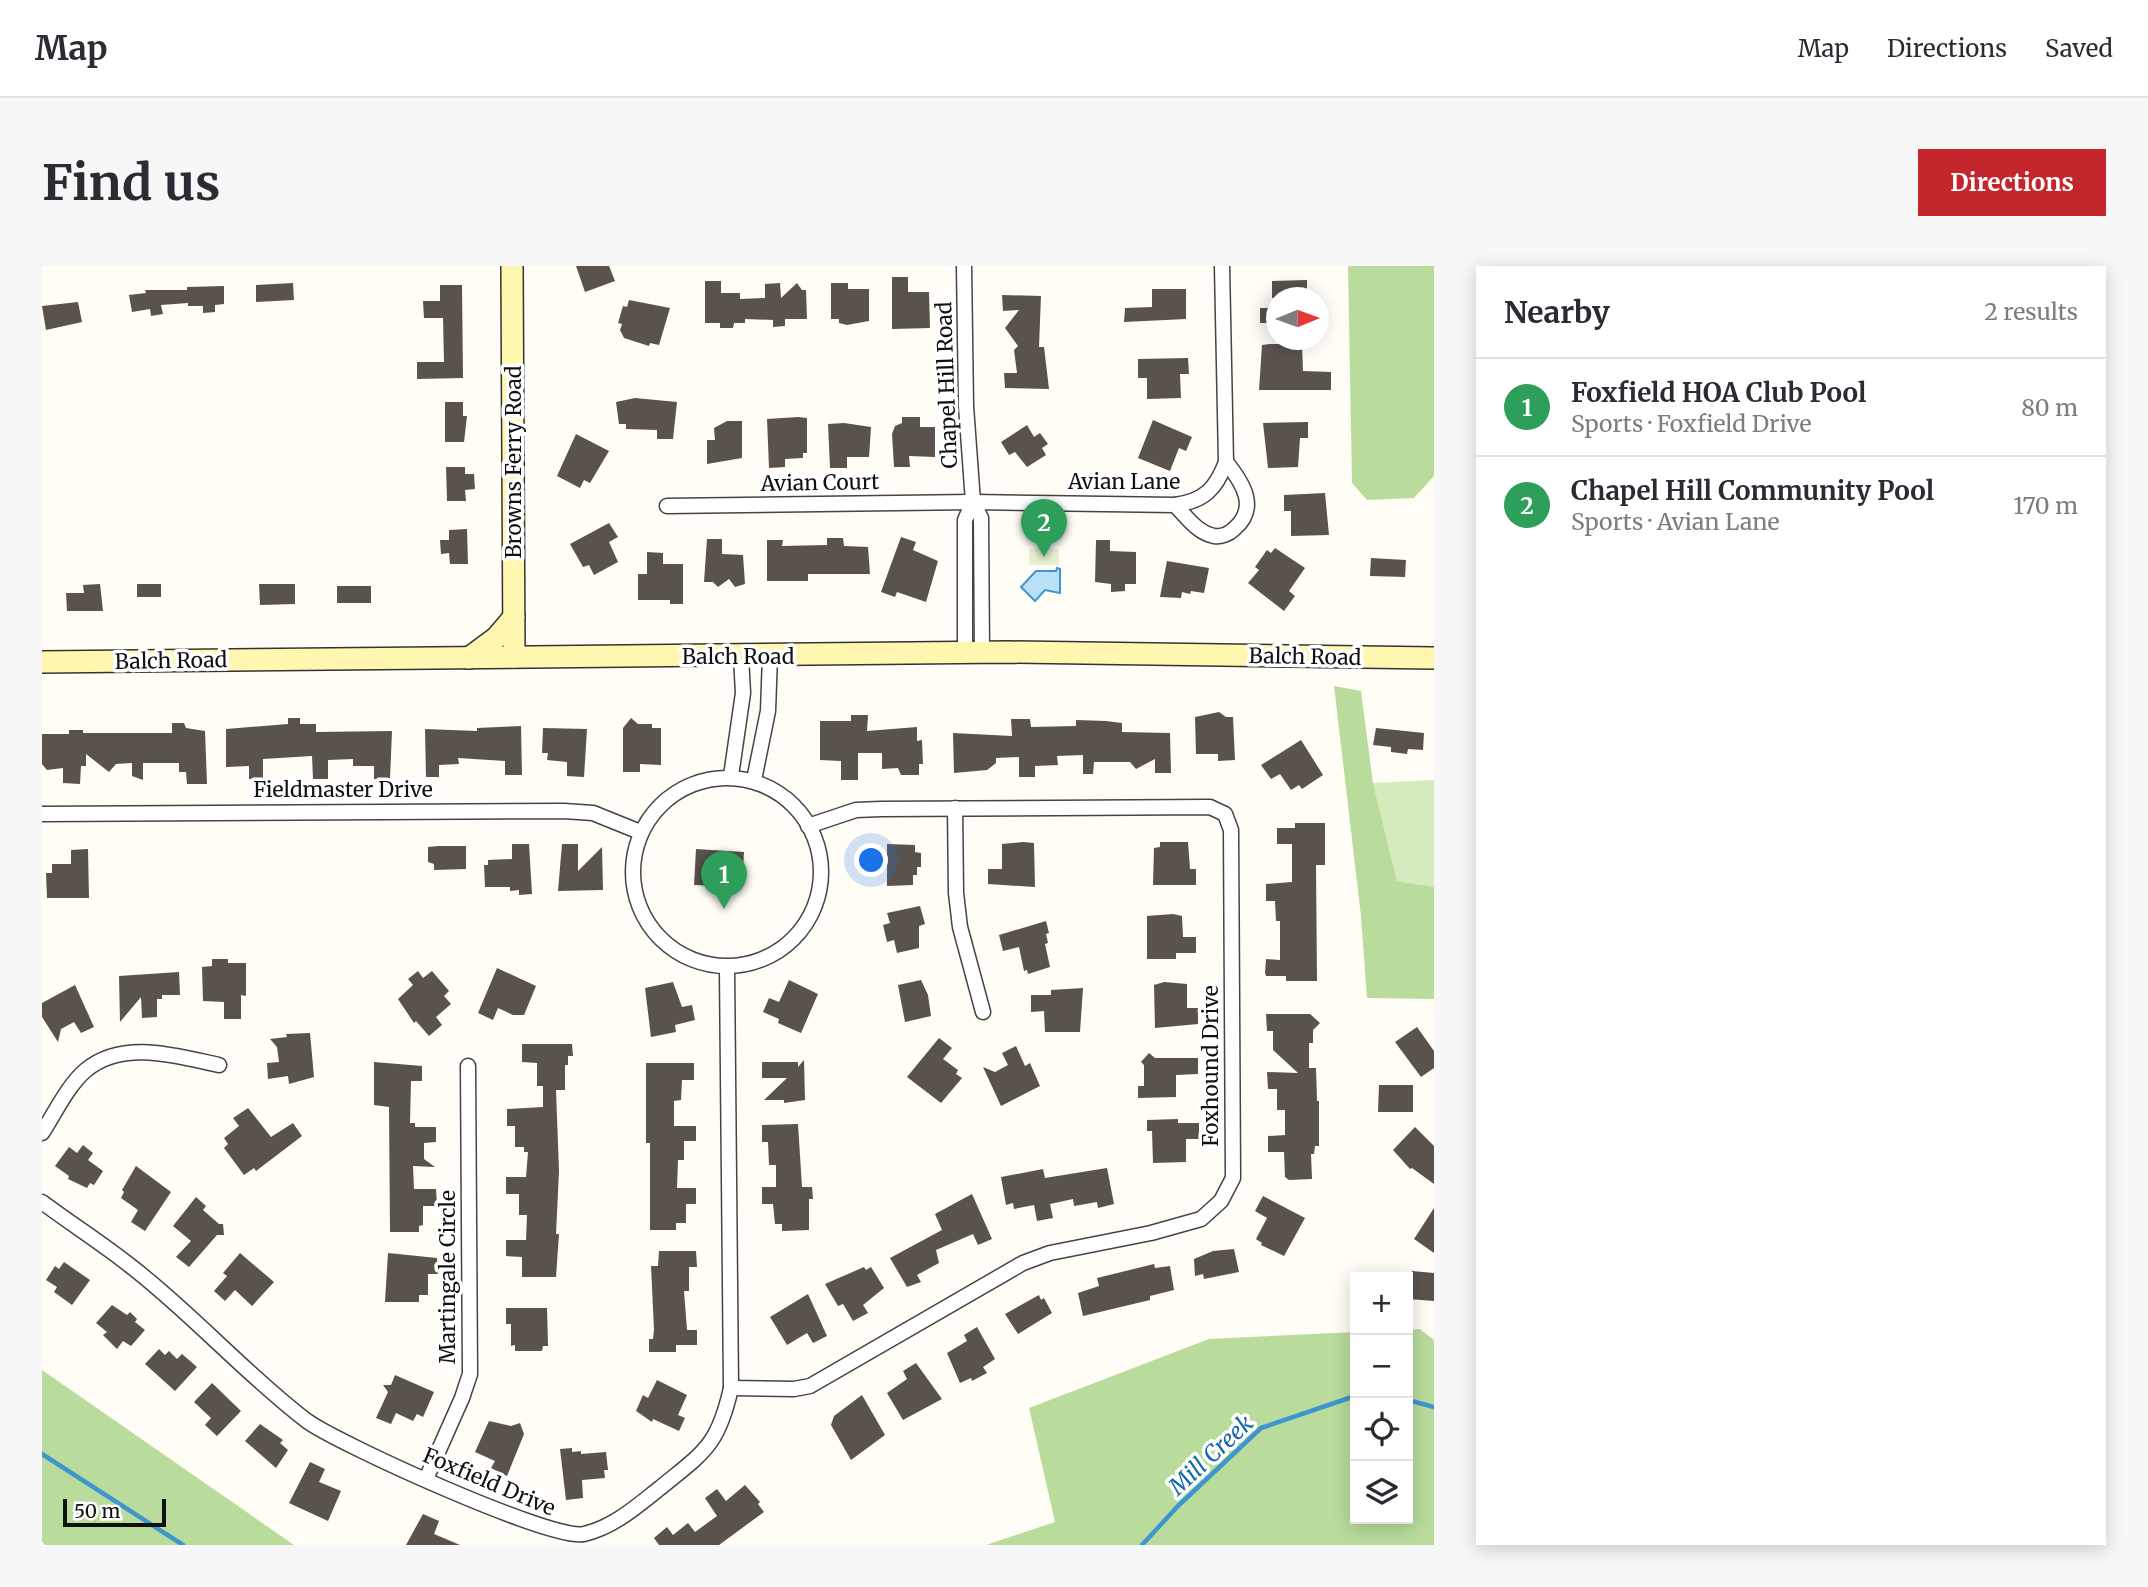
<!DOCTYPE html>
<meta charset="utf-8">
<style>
:root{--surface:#fff;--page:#f7f7f7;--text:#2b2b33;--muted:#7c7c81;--line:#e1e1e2;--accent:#c4262e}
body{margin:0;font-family:Merriweather,serif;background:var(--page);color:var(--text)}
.controls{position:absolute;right:21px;bottom:21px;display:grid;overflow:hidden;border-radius:0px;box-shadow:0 4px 18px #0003}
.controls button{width:63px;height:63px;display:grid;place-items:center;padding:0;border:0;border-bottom:2px solid var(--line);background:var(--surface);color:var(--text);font:35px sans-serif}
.compass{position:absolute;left:1224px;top:21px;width:63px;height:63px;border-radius:50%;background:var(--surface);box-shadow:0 4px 18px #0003;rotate:89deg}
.scale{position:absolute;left:21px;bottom:18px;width:103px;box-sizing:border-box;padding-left:7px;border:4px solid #111;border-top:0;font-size:19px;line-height:24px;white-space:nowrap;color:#111;-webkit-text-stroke:5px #fff;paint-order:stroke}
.you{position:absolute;left:830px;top:595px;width:24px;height:24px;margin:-18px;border:5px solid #fff;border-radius:50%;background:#1a73e8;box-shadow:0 0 0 10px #1a73e833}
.badge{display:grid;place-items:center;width:46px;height:46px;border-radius:50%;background:var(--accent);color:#fff;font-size:23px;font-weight:700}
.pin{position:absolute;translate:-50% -58px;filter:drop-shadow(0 2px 4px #0008)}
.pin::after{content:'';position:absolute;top:37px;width:24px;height:21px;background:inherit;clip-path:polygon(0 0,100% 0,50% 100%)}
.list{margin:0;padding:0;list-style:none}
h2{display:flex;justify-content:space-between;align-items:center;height:91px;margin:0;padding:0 28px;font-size:30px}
h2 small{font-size:23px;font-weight:400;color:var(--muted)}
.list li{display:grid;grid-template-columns:46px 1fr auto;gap:21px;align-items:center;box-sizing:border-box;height:98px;padding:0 28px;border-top:2px solid var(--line)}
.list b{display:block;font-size:26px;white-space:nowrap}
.list p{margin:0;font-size:23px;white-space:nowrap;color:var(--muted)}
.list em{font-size:23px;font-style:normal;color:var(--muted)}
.icon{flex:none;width:38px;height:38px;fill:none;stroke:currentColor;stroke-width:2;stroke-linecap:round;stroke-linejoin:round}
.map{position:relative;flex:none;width:1392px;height:1279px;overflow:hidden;border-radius:0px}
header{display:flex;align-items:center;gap:42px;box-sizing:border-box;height:98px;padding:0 35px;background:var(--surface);border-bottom:2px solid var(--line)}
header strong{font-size:33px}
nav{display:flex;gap:38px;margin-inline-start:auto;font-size:24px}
.intro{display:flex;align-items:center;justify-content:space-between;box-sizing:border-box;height:168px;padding:0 42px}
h1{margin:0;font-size:49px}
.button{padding:18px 32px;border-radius:0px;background:var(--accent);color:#fff;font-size:24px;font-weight:700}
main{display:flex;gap:42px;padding:0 42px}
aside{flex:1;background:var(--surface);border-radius:0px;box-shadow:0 4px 18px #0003}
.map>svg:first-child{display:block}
.green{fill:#d5ebbd}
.forest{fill:#b9dc9c}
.pitch{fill:#e6f2cf}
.water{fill:#b9e0f7;stroke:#3f96cf;stroke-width:2}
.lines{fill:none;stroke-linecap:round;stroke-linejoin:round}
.stream{stroke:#3f96cf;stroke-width:4.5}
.building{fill:#5a524d}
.street-casing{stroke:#444;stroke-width:17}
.secondary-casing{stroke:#333;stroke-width:24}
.street{stroke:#fff;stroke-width:14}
.secondary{stroke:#fff6b0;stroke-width:21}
.labels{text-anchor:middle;stroke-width:7;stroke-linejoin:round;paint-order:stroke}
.street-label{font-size:21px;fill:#111;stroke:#fff}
.water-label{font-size:23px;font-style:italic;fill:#1768a6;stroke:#fff}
</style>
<header>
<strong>Map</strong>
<nav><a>Map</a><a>Directions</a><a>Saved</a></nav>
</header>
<div class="intro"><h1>Find us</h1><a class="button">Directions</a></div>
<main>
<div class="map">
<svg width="1392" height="1279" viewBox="0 0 1392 1279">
<rect width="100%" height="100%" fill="#fffdf5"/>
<path class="green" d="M1392,514V621L1355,615L1331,517Z"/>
<g class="forest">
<path d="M1306,0H1392V210L1372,232L1325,234L1310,217Z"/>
<path d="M1292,420L1319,425L1331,517L1355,615L1392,621V733L1325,732L1319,650Z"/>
<path d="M1378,1063L1392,1074V1279H944L1013,1256L987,1142L1167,1073L1313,1066V1253H1366V1064Z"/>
<path d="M0,1104L252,1279H3L0,1276Z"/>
</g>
<path class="pitch" d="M1005,275L1009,283H1017V299H987V283H994L997,276Z"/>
<path class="water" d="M1015,302L1018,303V327L1003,324L993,335L979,321L994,305H1014Z"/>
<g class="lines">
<g class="stream">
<path d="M1366,1134L1392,1141"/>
<path d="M0,1188L141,1279"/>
<path d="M1100,1279L1136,1240L1219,1162L1313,1130"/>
</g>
</g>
<g class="building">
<path d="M534,0H567L573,15L543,26Z"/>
<path d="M850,11H866V26H887L888,62L850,63Z"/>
<path d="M1265,14V27H1256V32H1230V15Z"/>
<path d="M663,15H679V27H698V33L723,32V18L738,17L739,32L755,17L760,24H764L765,53H743V60L731,61V54L703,53V57H692L691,62H678V57H663Z"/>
<path d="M251,17L252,34L214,36V19Z"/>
<path d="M789,17H806V23H827V55L805,59L797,57V53H789Z"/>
<path d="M398,19H420L421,112L375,113V96H402L401,52H382L381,35H398Z"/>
<path d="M182,20V38L173,39V46L161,47V40H146V37L119,39L121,48L109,50L108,43L90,46L87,29L104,27L103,24H145V21Z"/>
<path d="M1110,23H1144V53L1082,56L1083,42L1110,41Z"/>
<path d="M960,29L999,30L997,81H1002L1007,123L963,122L962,107H975L972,84L976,80L963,62L977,44L961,45Z"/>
<path d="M587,34L628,42L617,79L608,77L607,80L582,72L578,64L580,58L576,57L581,40L585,41Z"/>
<path d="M36,36L40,56L4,64L0,40Z"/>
<rect x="1218" y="42" width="17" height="15"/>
<path d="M1228,78H1260L1261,105L1289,106V124H1217L1220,79Z"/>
<path d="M1146,92L1147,108H1138L1139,132L1105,133V112H1096V93Z"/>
<path d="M593,132L635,136L631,173H615V164L584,163V158H577L574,136Z"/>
<path d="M403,136H421V150H425L422,176H403Z"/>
<path d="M756,151L765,152V187H761V192L743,193V201L727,202L725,153Z"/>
<path d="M860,151H878V161H893V191L867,190L868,201H852L850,168L853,160L860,157Z"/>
<path d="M1111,154L1150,171L1144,185L1137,182L1128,205L1096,192Z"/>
<path d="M685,155H700V192L665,198V174H673L672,162Z"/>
<path d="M1266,156V172H1258L1256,201L1226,202L1221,157Z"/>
<path d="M802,157L829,161L827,191H805V202H788L786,158Z"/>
<path d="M985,159L992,171L998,167L1006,178L1000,182L1004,189L985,201L973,186L967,189L959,176Z"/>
<path d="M534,168L567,185L548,217L542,214L538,222L515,210Z"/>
<path d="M404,201H423V208H432L433,223L423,224L424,235H405Z"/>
<path d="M1283,227L1287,269L1249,270V245H1242V229Z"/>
<path d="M567,257L576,271L567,276L576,296L552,309L547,299L541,301L528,278Z"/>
<path d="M425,263L426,298H408L407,287L399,288L398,274H407V264Z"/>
<path d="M859,271L874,276L871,284L896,295L884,336L855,326L853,331L839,326Z"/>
<path d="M785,272H801L802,280L826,281L828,308H766V315H725V274H741L740,280L785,279Z"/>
<path d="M665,273H680V288L701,289L703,318L693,321L687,313L676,321L671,316H662Z"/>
<path d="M1054,274H1068V285L1094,286V318H1083V325L1069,326V318L1053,316Z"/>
<path d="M1233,282L1263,302L1247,325L1253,330L1242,345L1206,317L1217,304L1213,301L1225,284L1229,287Z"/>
<path d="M605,286L621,287V298H641V338H628V334H596V308H605Z"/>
<path d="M1329,292L1364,294L1363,311L1328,310Z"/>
<path d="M1125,295L1167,302L1162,327L1149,325L1148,328L1140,326L1139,332L1118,331Z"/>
<path d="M58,318L61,345H25L24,327H42L41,319Z"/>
<rect x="95" y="318" width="24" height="13"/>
<path d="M217,318H253V338L218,339Z"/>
<rect x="295" y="320" width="34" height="17"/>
<path d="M1177,446L1184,451H1191L1193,494L1176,495V488H1154L1153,451Z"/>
<path d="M809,449H826L825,465L875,461V475L880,474L881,498H877V509H859L856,502L840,503V487H816V514H799V495L778,494V455H809Z"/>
<path d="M246,452H258V458H274V466L350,465L348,513H332V500H311V493L286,494V513H271L270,490L221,493V513H207V500L184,501V463L246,458Z"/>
<path d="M589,452L596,458H610V462H619V499L598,498V506H581V462Z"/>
<path d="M969,453H988L989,461L1034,460V454L1064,455L1080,457V466L1128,467L1129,507H1113V493L1094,503L1088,496H1052L1051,508H1041V489L1015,490L1016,499L993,500V511H977V491L954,492V497L945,504L912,507L911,467L970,470Z"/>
<path d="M130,457H142L144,462L163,465L165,518H145L144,506H137V497H101V514L90,510V497L74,498L67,506L44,488V500H39L38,518L21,517V502L5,504L0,498V468H27V464H41V467H130Z"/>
<path d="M479,460L480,509H463V495L416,492L417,498L397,499V511H384L383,463L435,465V462Z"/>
<path d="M501,462L545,463L542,511L525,510V496L505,494L506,487H500Z"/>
<path d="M1334,462L1382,467L1381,484L1366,483L1365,488L1349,486V481L1331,479Z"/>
<path d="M1259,474L1281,509L1260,523L1257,519L1249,524L1238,508L1229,513L1219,499Z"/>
<path d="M1253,557H1283V599H1274L1275,715H1244V710H1224L1223,707L1224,693L1238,694V655H1234L1233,635H1224V618L1250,616V578H1235V562H1253Z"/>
<path d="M981,576L992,577L993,621L946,618V603H960V578Z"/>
<path d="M1118,576H1146L1148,603H1154V619H1111L1112,582L1118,581Z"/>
<path d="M470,578H487L490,628L477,629V624L468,625V621H443L442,599H446V594L470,593Z"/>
<path d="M520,578H536V605L560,581L561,624L516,625Z"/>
<path d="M845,578L873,579V586L879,587V601H875V609H871V619L845,620Z"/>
<path d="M396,580H424V603L392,604V598L386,596V581Z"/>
<path d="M46,583L47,632H5L4,607H10V598H29V584Z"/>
<path d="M654,583L702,586L700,621L652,619Z"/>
<path d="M878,640L883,658L877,660V682L855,687L852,674L845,676L841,659L848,657L845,647Z"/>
<path d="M1131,648L1140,650L1141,671H1154V687H1134V693H1105V650Z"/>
<path d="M1004,655L1007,667L1004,668L1006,677L1003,678L1008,701L986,708L985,704L982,705L977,681L961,685L957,669Z"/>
<path d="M170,693H186V697H204V730L199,729V753H182V736L161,735L160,701L170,700Z"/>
<path d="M455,702L494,720L482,749H471L456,742L451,754L436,747Z"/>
<path d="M376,705L381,712L390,705L407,725L402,730L409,738L394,751L400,759L387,770L374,755L372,757L356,733L371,719L366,713Z"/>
<path d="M137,706L138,729H120V733H115V751L100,752L99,731L78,756L77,710Z"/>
<path d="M747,714L776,728L759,767L736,757L737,753L721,746L727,732L737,736Z"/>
<path d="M879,714L886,729L889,750L863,756L856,719Z"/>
<path d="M631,716L640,741L650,739L653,754L633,759L634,766L609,771L603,722Z"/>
<path d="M1122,716L1145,718V742H1156V758L1113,762L1112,719Z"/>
<path d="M33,719L52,761L39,767L32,756L19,763L16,776L0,751V737Z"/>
<path d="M1041,722L1038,766H1003L1002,745L989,746V729H1009V724Z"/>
<path d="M1224,748H1268L1278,757L1271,764V777H1267V802H1274L1275,835H1277V880H1273L1272,888H1269L1270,913L1247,914L1243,911L1242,886H1226V870L1243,869V844H1235V823H1226L1225,806L1256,807L1231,784V765H1225Z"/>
<path d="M1375,761L1392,785V802L1379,811L1353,776Z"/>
<path d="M268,767L272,811L247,818L246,810L226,813L225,797L237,796L235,781L228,773L245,771L244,768Z"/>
<path d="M897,772L910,782L901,793L916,804L914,808L920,812L899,837L865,811Z"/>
<path d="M480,778H530L531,790H526V799H523V824H514L517,905L514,968H517L514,1011H480V991L464,990V974H484L485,949H477V928H464V911H484L486,886H482V881H473V860H465V843L501,841V820H495V797L480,796Z"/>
<path d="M974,780L983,800L988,797L998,820L959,840L941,801L953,806L966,799L960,787Z"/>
<path d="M1107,787L1113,792H1156V808L1134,809V831L1096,832V820H1102V799L1099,796Z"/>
<path d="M762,794L763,834L742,837V834H722L745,812H720V796H756V801Z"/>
<path d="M332,796L380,800V815H369L368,857H373V861H394V876L382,877V893L393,901L371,900L372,923H394L395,940H381V959L377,960V966H348L347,841L332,839Z"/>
<path d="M604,797H652V814H640L639,834L632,835V860H654V875H642V894H636L635,922H654V938H644V957H634V964H608V877H604Z"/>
<path d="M1337,819H1371V846H1336Z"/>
<path d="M206,842L229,871L251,857L260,870L214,905L212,902L202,909L182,882L186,878L182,872L197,860L191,852Z"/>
<path d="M1136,853V857H1157V873H1144V896L1111,897L1110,865H1105V854Z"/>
<path d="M756,858L760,921H770L771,933H767V964L740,965V958H733L731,938H720V921H734V899H727L726,876H720V859Z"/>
<path d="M1373,861L1392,880V918L1370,902L1368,903L1351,884Z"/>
<path d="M41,879L51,887L46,894L61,905L52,919L48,917L45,922L26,913L27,910L13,900L27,881L35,887Z"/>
<path d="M94,900L129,926L103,965L89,956L96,944L79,932L82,926L80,924Z"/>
<path d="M1065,902L1072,938L1056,942L1055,936L1032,940L1031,933L1008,938L1011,952L995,955L992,939L972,943L971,937L964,939L959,911L1001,903L1003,912Z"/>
<path d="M930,928L950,973L936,979L931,968L894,984L897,997L875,1009L879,1016L865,1021L848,992L900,964L893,948Z"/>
<path d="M1221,930L1263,952L1242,990L1219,979L1220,977L1214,973L1225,952L1213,945Z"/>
<path d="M154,931L164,940L161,944L177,958H181L182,969H175L147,1001L134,991L149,975L131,960Z"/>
<path d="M1392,942V987L1372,973Z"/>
<path d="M1192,983L1197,1006L1162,1013L1161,1008L1153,1010L1152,993L1171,985Z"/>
<path d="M617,985H654L655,1001H647V1025H642L645,1064H655V1079H634V1086H607V1073H611L612,1064L609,1000H616Z"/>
<path d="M198,987L232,1016L210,1040L193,1024L183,1035L172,1025L185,1010L181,1007Z"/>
<path d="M346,987L395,992L396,1008H386V1029H377V1036H343Z"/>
<path d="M22,996L48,1014L30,1039L12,1026L15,1021L4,1014L13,1000L17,1003Z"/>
<path d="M1112,998L1113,1002L1128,1000L1132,1024L1108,1030V1034L1041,1050L1036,1027L1057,1020L1055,1012Z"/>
<path d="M822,1001L824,1004L829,1001L842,1022L821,1039L826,1047L811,1055L801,1038L796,1040L783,1018Z"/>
<path d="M1370,1005L1392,1007V1035L1366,1033Z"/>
<path d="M766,1028L785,1070L771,1077L765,1067L745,1079L728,1051Z"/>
<path d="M997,1029L999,1034L1002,1032L1010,1047L976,1068L963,1048Z"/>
<path d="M70,1039L85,1049L88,1046L95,1053L93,1056L103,1064L89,1080L81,1075L75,1083L61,1069L65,1066L54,1057Z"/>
<path d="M464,1042H505L506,1080H501L500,1085H473V1079L469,1080V1058H464Z"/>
<path d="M935,1061L953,1093L941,1101L945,1107L930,1115L929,1112L918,1117L905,1087L925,1075L922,1069Z"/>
<path d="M117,1083L123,1089L127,1085L135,1093L140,1088L155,1101L133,1125L103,1098Z"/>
<path d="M874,1097L900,1133L861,1154L845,1127L865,1113L861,1105Z"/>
<path d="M353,1109L392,1126L381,1151L375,1148L371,1155L354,1147L349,1158L334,1152L346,1126L341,1119H349Z"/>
<path d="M615,1114L645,1129L636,1149L643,1152L637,1165L611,1153L610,1156L594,1145L601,1129L606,1132Z"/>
<path d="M170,1117L199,1145L175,1170L163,1159L169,1152L152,1136Z"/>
<path d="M820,1129L843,1169L809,1194L789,1159L792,1150Z"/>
<path d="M447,1155L469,1160L478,1157L482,1168L465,1210L449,1202L453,1195L433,1186Z"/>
<path d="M218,1158L241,1174L238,1177L246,1184L234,1202L203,1175Z"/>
<path d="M530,1182V1186L539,1185V1188L564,1186L566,1204H562L563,1212L540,1214L541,1232L524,1234L518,1183Z"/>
<path d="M268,1196L283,1203L277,1216L299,1225L286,1255L247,1237Z"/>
<path d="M703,1219L718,1236L716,1238L722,1246L677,1279H617L612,1272L625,1261L631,1269L646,1257L653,1266L675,1250L663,1232L675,1223L684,1235Z"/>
<path d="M381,1248L397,1255L392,1268L418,1279H364Z"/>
</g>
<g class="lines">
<defs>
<g id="street">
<path d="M922,0L924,140L931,236L939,252L940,387"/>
<path d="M1133,239C1143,249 1155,267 1172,270C1179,271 1187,268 1192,263C1217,242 1201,217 1184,196"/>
<path d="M625,240L931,236L1133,239C1162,235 1174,223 1184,196L1180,0"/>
<path d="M923,387V254L931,236"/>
<path d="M689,510L701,427L699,391"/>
<circle cx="685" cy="606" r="94"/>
<path d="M712,514L726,445L728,390"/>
<path d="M913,542L914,627L918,661L941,746"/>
<path d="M0,548L522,545L551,547L598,566"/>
<path d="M0,867C13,847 26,819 44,804C81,773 135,790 177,799"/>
<path d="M0,936C28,957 58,976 86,998C149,1046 202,1107 265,1155C297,1178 510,1275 542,1268C572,1261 595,1240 618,1222C662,1186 676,1180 689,1122L685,703"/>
<path d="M689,1122L752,1123L768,1120L981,997L1008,987L1109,967L1159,953L1179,935L1191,912L1189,564L1183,548L1168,541L839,543L814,544L766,560"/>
<path d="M384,1213L420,1132L428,1108L426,800"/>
</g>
<g id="secondary">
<path d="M470,0L472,391"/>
<path d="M427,392L454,372L472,351"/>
<path d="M0,396L966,386L1392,392"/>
</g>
</defs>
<use href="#street" class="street-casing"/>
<use href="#secondary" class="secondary-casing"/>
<use href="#street" class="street"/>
<use href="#secondary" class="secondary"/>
</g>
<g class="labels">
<g class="street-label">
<text transform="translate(905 119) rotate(-92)" y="7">Chapel Hill Road</text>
<text transform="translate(472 196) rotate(-90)" y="7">Browns Ferry Road</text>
<text x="1082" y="223">Avian Lane</text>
<text transform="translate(778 217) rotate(-1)" y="7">Avian Court</text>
<text x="696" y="398">Balch Road</text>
<text transform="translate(1263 391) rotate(1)" y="7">Balch Road</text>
<text transform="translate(129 395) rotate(-1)" y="7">Balch Road</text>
<text x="301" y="531">Fieldmaster Drive</text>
<text transform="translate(1169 800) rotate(-90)" y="7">Foxhound Drive</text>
<text transform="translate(406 1011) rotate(-90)" y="7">Martingale Circle</text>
<text transform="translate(447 1216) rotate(23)" y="7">Foxfield Drive</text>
</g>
<g class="water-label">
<text transform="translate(1169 1189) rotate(-43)" y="8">Mill Creek</text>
</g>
</g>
</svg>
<div class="controls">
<button>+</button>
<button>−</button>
<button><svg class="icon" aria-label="locate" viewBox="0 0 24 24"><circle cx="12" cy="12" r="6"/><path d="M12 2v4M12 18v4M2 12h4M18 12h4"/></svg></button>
<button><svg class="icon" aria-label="layers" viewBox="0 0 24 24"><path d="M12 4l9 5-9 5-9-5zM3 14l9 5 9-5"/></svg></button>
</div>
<svg class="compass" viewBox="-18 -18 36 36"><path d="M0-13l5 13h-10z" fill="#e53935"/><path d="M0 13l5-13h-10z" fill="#7c7c81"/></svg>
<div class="scale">50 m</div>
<div class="you"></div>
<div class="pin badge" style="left:682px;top:643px;background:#2e9e5b">1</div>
<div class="pin badge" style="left:1002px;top:291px;background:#2e9e5b">2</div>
</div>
<aside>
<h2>Nearby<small>2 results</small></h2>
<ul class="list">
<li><span class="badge" style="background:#2e9e5b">1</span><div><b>Foxfield HOA Club Pool</b><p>Sports · Foxfield Drive</p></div><em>80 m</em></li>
<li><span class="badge" style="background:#2e9e5b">2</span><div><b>Chapel Hill Community Pool</b><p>Sports · Avian Lane</p></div><em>170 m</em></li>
</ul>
</aside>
</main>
